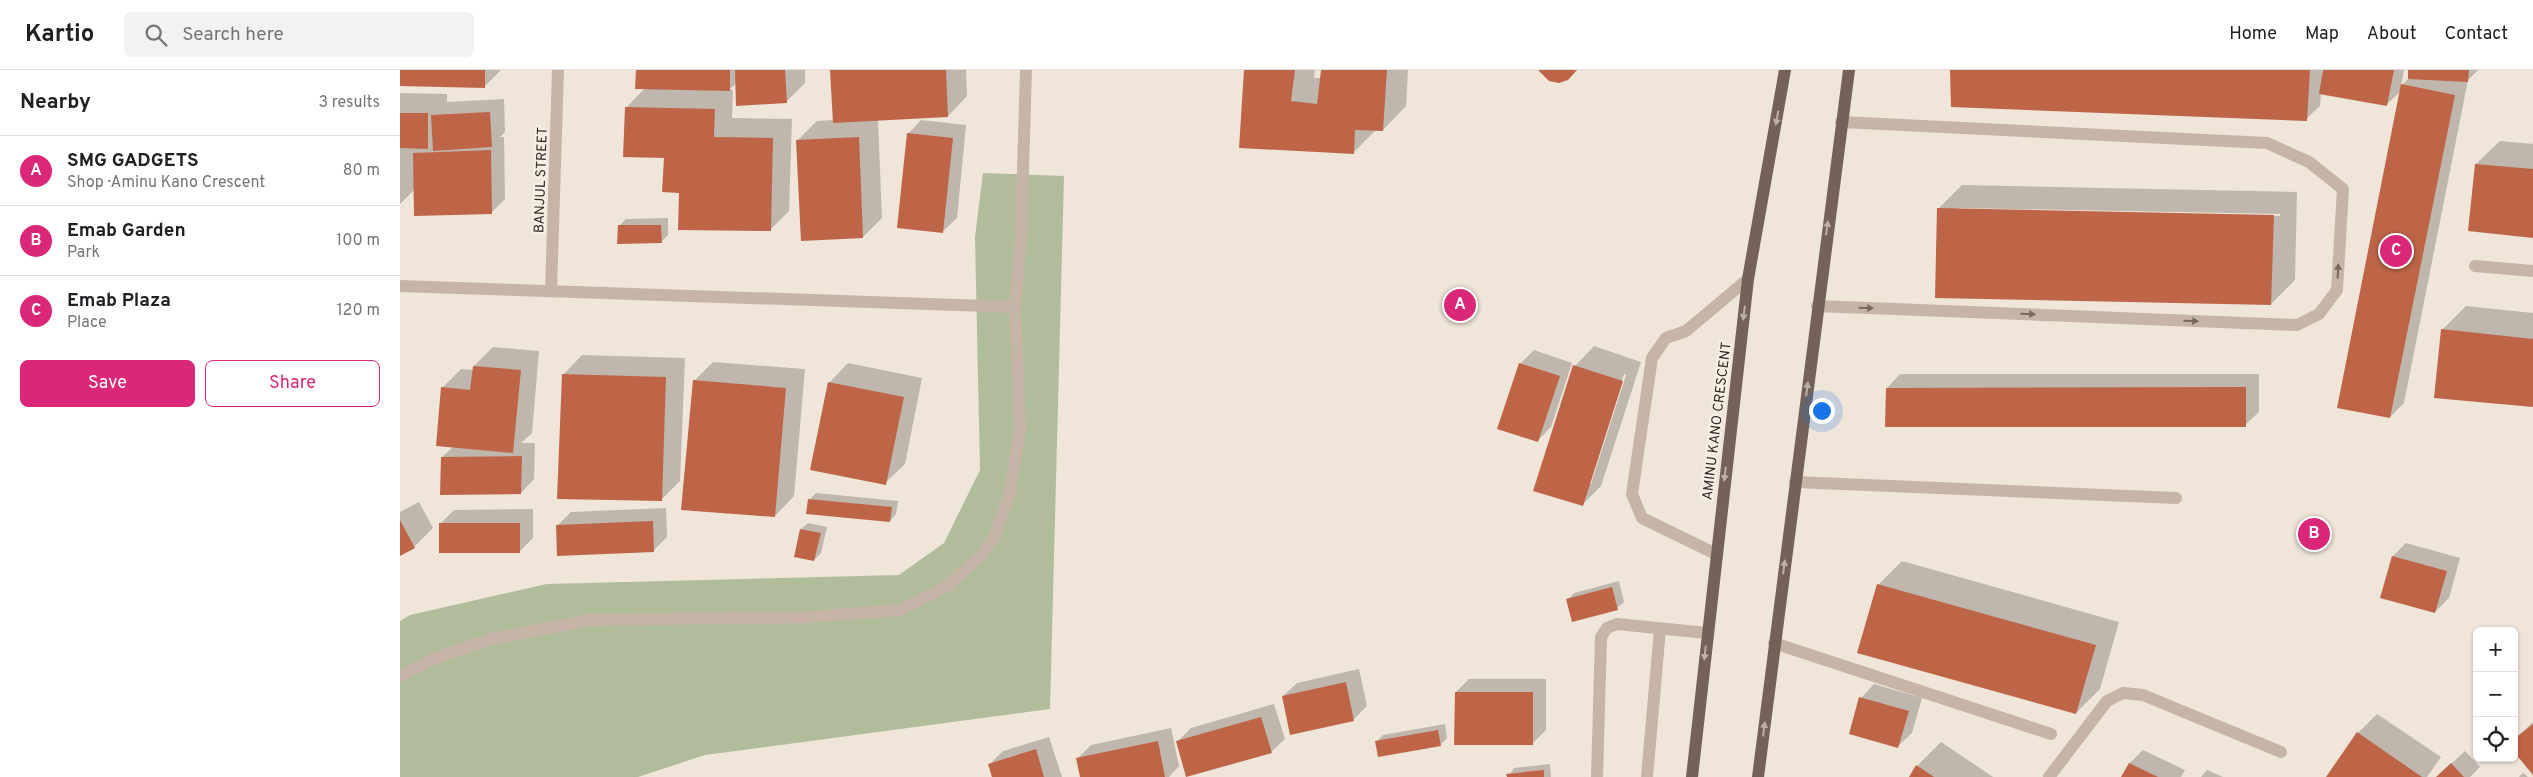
<!DOCTYPE html>
<meta charset="utf-8">
<style>
:root{--surface:#fff;--page:#f2f2f2;--text:#202124;--muted:#757577;--line:#e0e0e0;--accent:#db2777}
body{margin:0;font-family:Overpass,sans-serif;background:var(--page);color:var(--text)}
.controls{position:absolute;right:15px;bottom:15px;display:grid;overflow:hidden;border-radius:8px;box-shadow:0 1px 4px #0004}
.controls button{width:45px;height:45px;display:grid;place-items:center;padding:0;border:0;border-bottom:1px solid var(--line);background:var(--surface);color:var(--text);font:25px sans-serif}
.you{position:absolute;left:1421px;top:340px;width:18px;height:18px;margin:-12px;border:4px solid #fff;border-radius:50%;background:#1a73e8;box-shadow:0 0 0 8px #1a73e833}
.badge{display:grid;place-items:center;width:32px;height:32px;border-radius:50%;background:var(--accent);color:#fff;font-size:16px;font-weight:700}
.pin{position:absolute;translate:-50% -50%;border:2px solid #fff;box-shadow:0 1px 5px #0006}
.list{margin:0;padding:0;list-style:none}
h2{display:flex;justify-content:space-between;align-items:center;height:65px;margin:0;padding:0 20px;font-size:21px}
h2 small{font-size:16px;font-weight:400;color:var(--muted)}
.list li{display:grid;grid-template-columns:32px 1fr auto;gap:15px;align-items:center;box-sizing:border-box;height:70px;padding:0 20px;border-top:1px solid var(--line)}
.list b{display:block;font-size:19px;white-space:nowrap}
.list p{margin:0;font-size:16px;white-space:nowrap;color:var(--muted)}
.list em{font-size:16px;font-style:normal;color:var(--muted)}
.actions{display:flex;gap:10px;padding:15px 20px}
.actions a{flex:1;padding:11px 0;border:1px solid var(--accent);border-radius:8px;text-align:center;font-size:18px;color:var(--accent)}
.actions .main{background:var(--accent);color:#fff}
.icon{flex:none;width:28px;height:28px;fill:none;stroke:currentColor;stroke-width:2;stroke-linecap:round;stroke-linejoin:round}
.map{position:relative;flex:none;width:2133px;height:707px;overflow:hidden}
header{display:flex;align-items:center;gap:30px;box-sizing:border-box;height:70px;padding:0 25px;background:var(--surface);border-bottom:1px solid var(--line)}
header strong{font-size:24px}
nav{display:flex;gap:28px;margin-inline-start:auto;font-size:18px}
.search{width:350px;height:45px;background:var(--page);display:flex;align-items:center;gap:12px;box-sizing:border-box;padding:0 18px;border-radius:8px;color:var(--muted);font-size:19px}
main{display:flex}
aside{flex:1;background:var(--surface)}
.map>svg:first-child{display:block}
.green{fill:#b1bd9a}
.shadow{fill:#0003;fill-rule:evenodd}
.building{fill:#be6548}
.lines{fill:none;stroke-linecap:round;stroke-linejoin:round}
.minor{stroke:#c6b5a6;stroke-width:12}
.major{stroke:#746258;stroke-width:12}
.oneway{fill:#bcb0a5}
.oneway2{fill:#756960}
.labels{text-anchor:middle;stroke-width:4.5;stroke-linejoin:round;paint-order:stroke}
.street-label{font-size:14px;fill:#332a26;stroke:#f7efe4}
</style>
<header>
<strong>Kartio</strong>
<div class="search"><svg class="icon" aria-label="search" viewBox="0 0 24 24"><circle cx="10" cy="10" r="6"/><path d="M15 15l6 6"/></svg>Search here</div>
<nav><a>Home</a><a>Map</a><a>About</a><a>Contact</a></nav>
</header>
<main>
<aside>
<h2>Nearby<small>3 results</small></h2>
<ul class="list">
<li><span class="badge">A</span><div><b>SMG GADGETS</b><p>Shop · Aminu Kano Crescent</p></div><em>80 m</em></li>
<li><span class="badge">B</span><div><b>Emab Garden</b><p>Park</p></div><em>100 m</em></li>
<li><span class="badge">C</span><div><b>Emab Plaza</b><p>Place</p></div><em>120 m</em></li>
</ul>
<div class="actions"><a class="main">Save</a><a>Share</a></div>
</aside>
<div class="map">
<svg width="2133" height="707" viewBox="0 0 2133 707">
<rect width="100%" height="100%" fill="#efe5d9"/>
<path class="green" d="M583,103L664,106L650,639L305,685L238,707H0V551L10,545L147,514L499,505L544,473L580,400L575,167Z"/>
<g class="shadow">
<path d="M0,0H101L84,17L0,15Z"/>
<path d="M237,0H405V13L386,32L337,13L329,20H333L332,48L392,49L389,141L370,160L280,122L265,86L226,38L245,18Z"/>
<path d="M431,0H566L567,26L548,46L478,49L482,148L463,167L397,71L417,51L434,50Z"/>
<path d="M845,0H915L914,8H921L922,0H1008L1006,36L983,60L977,59L953,83Z"/>
<path d="M1551,0H1922L1923,8L1925,0H2004L2001,16L2009,8V0H2078L2068,10L2004,333L1990,347L2002,20L1987,34L1921,23L1920,36L1906,49Z"/>
<path d="M0,23L47,24V32L104,29L105,62L100,67H104L105,129L92,142L15,119L0,134Z"/>
<path d="M521,50L566,55L557,148L543,161L508,64Z"/>
<path d="M2100,71L2133,74V166L2076,94Z"/>
<path d="M1562,115L1897,122L1895,210L1871,234L1538,139ZM1559,138L1880,144V146L1559,140Z"/>
<path d="M268,148V165L261,172L219,156L226,149Z"/>
<path d="M2066,236L2133,243V336L2042,260Z"/>
<path d="M1194,276L1241,292L1201,416L1182,435L1175,296ZM1224,304L1226,305L1191,414H1189Z"/>
<path d="M93,277L139,281L132,363L121,373H135L134,409L121,423L42,387L53,377L42,318L61,299L74,300V296Z"/>
<path d="M1134,280L1172,293L1151,357L1138,370L1120,294Z"/>
<path d="M182,285L285,288L280,411L261,430L163,305Z"/>
<path d="M313,292L405,299L394,426L375,446L294,311Z"/>
<path d="M448,293L522,308L505,394L485,413L429,313Z"/>
<path d="M1500,304H1859V342L1845,355L1487,318Z"/>
<path d="M416,423L498,431L496,444L490,451L409,430Z"/>
<path d="M19,432L33,458L14,477L0,485V442Z"/>
<path d="M266,438L267,467L253,481L158,455L171,442Z"/>
<path d="M133,439V468L120,481L40,454L54,440Z"/>
<path d="M408,453L427,457L421,483L414,490L401,459Z"/>
<path d="M2006,473L2060,488L2049,528L2035,542L1993,486Z"/>
<path d="M1502,491L1719,552L1700,619L1676,643L1478,515Z"/>
<path d="M1219,511L1224,532L1217,538L1168,530L1174,523Z"/>
<path d="M959,599L967,636L954,649L891,663L883,626L897,613Z"/>
<path d="M1069,609H1146V660L1132,674L1056,622Z"/>
<path d="M1474,614L1522,628L1512,663L1498,676L1461,628Z"/>
<path d="M874,634L885,669L871,682L777,672L791,658Z"/>
<path d="M1977,644L2041,687L2027,707H1928L1958,663Z"/>
<path d="M2133,652V703L2114,670Z"/>
<path d="M1045,654L1047,668L1040,675L976,672L983,665Z"/>
<path d="M771,658L779,696L769,707H681L677,689L691,675Z"/>
<path d="M649,667L662,707H594L590,694L603,681Z"/>
<path d="M1541,672L1593,707H1510L1517,696Z"/>
<path d="M1743,680L1785,700L1781,707H1723L1730,693Z"/>
<path d="M2065,681L2080,697L2070,707H2037Z"/>
<path d="M1150,694L1151,707H1108L1114,698Z"/>
<path d="M1807,700L1823,707H1801Z"/>
<path d="M2123,703L2128,707H2119Z"/>
</g>
<g class="building">
<path d="M0,0H85V18L0,16Z"/>
<path d="M236,0H330V21L235,19Z"/>
<path d="M335,0H385L387,33L336,36Z"/>
<path d="M430,0H546L548,47L433,53Z"/>
<path d="M844,0H895L891,31L917,34L921,0H987L983,61L955,60L954,84L839,78Z"/>
<path d="M1138,0H1177L1168,10L1159,13L1149,11Z"/>
<path d="M1550,0H1910L1907,51L1551,37Z"/>
<path d="M1923,0H1994L1987,36L1919,24Z"/>
<path d="M2008,0H2069L2068,12L2008,9Z"/>
<path d="M2001,14L2055,25L1990,348L1937,338Z"/>
<path d="M225,37L315,39L314,67L373,68L371,161L278,160L279,123L262,122L264,88L223,87Z"/>
<path d="M90,42L92,77L33,81L31,45Z"/>
<path d="M0,43H28V79L0,78Z"/>
<path d="M507,63L553,68L543,163L497,158Z"/>
<path d="M459,67L463,168L401,171L396,70Z"/>
<path d="M91,80L92,144L14,146L13,83Z"/>
<path d="M2075,94L2133,99V168L2068,161Z"/>
<path d="M1537,138L1874,145L1871,235L1535,228Z"/>
<path d="M218,155H261L262,173L217,174Z"/>
<path d="M2041,259L2133,269V337L2034,328Z"/>
<path d="M1119,293L1160,306L1138,372L1097,359Z"/>
<path d="M1173,295L1223,311L1183,436L1133,421Z"/>
<path d="M73,296L121,300L113,383L36,376L41,317L70,320Z"/>
<path d="M162,304L266,307L262,431L157,429Z"/>
<path d="M293,310L386,318L375,447L281,440Z"/>
<path d="M428,312L504,327L486,415L410,400Z"/>
<path d="M1846,317V357H1485L1486,318Z"/>
<path d="M122,386L121,424L40,425L41,387Z"/>
<path d="M408,429L492,437L490,452L406,444Z"/>
<path d="M0,450L15,478L0,486Z"/>
<path d="M253,451L254,482L157,486L156,455Z"/>
<rect x="39" y="453" width="81" height="30"/>
<path d="M400,459L421,463L414,491L394,487Z"/>
<path d="M1992,486L2047,501L2035,543L1980,528Z"/>
<path d="M1477,514L1696,575L1676,644L1457,583Z"/>
<path d="M1212,517L1218,540L1172,552L1166,529Z"/>
<path d="M946,612L954,651L890,665L882,626Z"/>
<path d="M1055,622H1133V675H1054Z"/>
<path d="M1459,627L1509,641L1498,678L1449,664Z"/>
<path d="M861,647L872,683L786,707L776,671Z"/>
<path d="M2133,654V705L2114,682V669Z"/>
<path d="M1038,660L1041,676L978,687L975,671Z"/>
<path d="M1957,662L2022,707H1926Z"/>
<path d="M758,671L765,707H680L676,688Z"/>
<path d="M636,679L644,707H592L588,694Z"/>
<path d="M1729,693L1758,707H1721Z"/>
<path d="M2051,693L2064,707H2036Z"/>
<path d="M1516,695L1534,707H1509Z"/>
<path d="M1144,700V707H1107L1106,704Z"/>
</g>
<g class="lines">
<g class="minor">
<path d="M2075,196L2133,201"/>
<path d="M0,216L615,237"/>
<path d="M151,221L158,0"/>
<path d="M1417,236L1897,255L1919,244L1937,220L1943,119L1909,92L1867,73L1441,52"/>
<path d="M1395,412L1776,428"/>
<path d="M1316,484L1242,448L1232,424L1252,288L1266,268L1286,261L1348,209"/>
<path d="M1374,573L1651,664"/>
<path d="M0,606L33,589L92,569L189,550L409,547L500,540L549,515L579,487L593,470L609,426L620,360L615,237L621,167L626,0"/>
<path d="M1197,707L1201,567L1207,558L1217,554L1307,563"/>
<path d="M1247,707L1260,559"/>
<path d="M1649,707L1707,631L1723,623L1743,625L1881,682"/>
</g>
<g class="major">
<path d="M1292,707L1348,209L1385,0"/>
<path d="M1358,707L1449,0"/>
</g>
</g>
<defs><path id="oneway-solid" d="M-6-.8H1V-3.2L6.5 0L1 3.2V.8H-6Z" transform="scale(1.25)"/></defs>
<g class="oneway">
<use href="#oneway-solid" transform="translate(1377 48) rotate(100)"/>
<use href="#oneway-solid" transform="translate(1427 158) rotate(-82)"/>
<use href="#oneway-solid" transform="translate(1344 243) rotate(97)"/>
<use href="#oneway-solid" transform="translate(1407 319) rotate(-83)"/>
<use href="#oneway-solid" transform="translate(1325 404) rotate(97)"/>
<use href="#oneway-solid" transform="translate(1384 497) rotate(-83)"/>
<use href="#oneway-solid" transform="translate(1305 583) rotate(96)"/>
<use href="#oneway-solid" transform="translate(1364 659) rotate(-83)"/>
</g>
<g class="oneway2">
<use href="#oneway-solid" transform="translate(1938 201) rotate(-87)"/>
<use href="#oneway-solid" transform="translate(1466 238) rotate(2)"/>
<use href="#oneway-solid" transform="translate(1628 244) rotate(2)"/>
<use href="#oneway-solid" transform="translate(1791 251) rotate(2)"/>
</g>
<g class="labels">
<g class="street-label">
<text transform="translate(140 110) rotate(-88)" y="5">BANJUL STREET</text>
<text transform="translate(1316 351) rotate(-83)" y="5">AMINU KANO CRESCENT</text>
</g>
</g>
</svg>
<div class="controls">
<button>+</button>
<button>−</button>
<button><svg class="icon" aria-label="locate" viewBox="0 0 24 24"><circle cx="12" cy="12" r="6"/><path d="M12 2v4M12 18v4M2 12h4M18 12h4"/></svg></button>
</div>
<div class="you"></div>
<div class="pin badge" style="left:1060px;top:235px">A</div>
<div class="pin badge" style="left:1914px;top:464px">B</div>
<div class="pin badge" style="left:1996px;top:181px">C</div>
</div>
</main>
